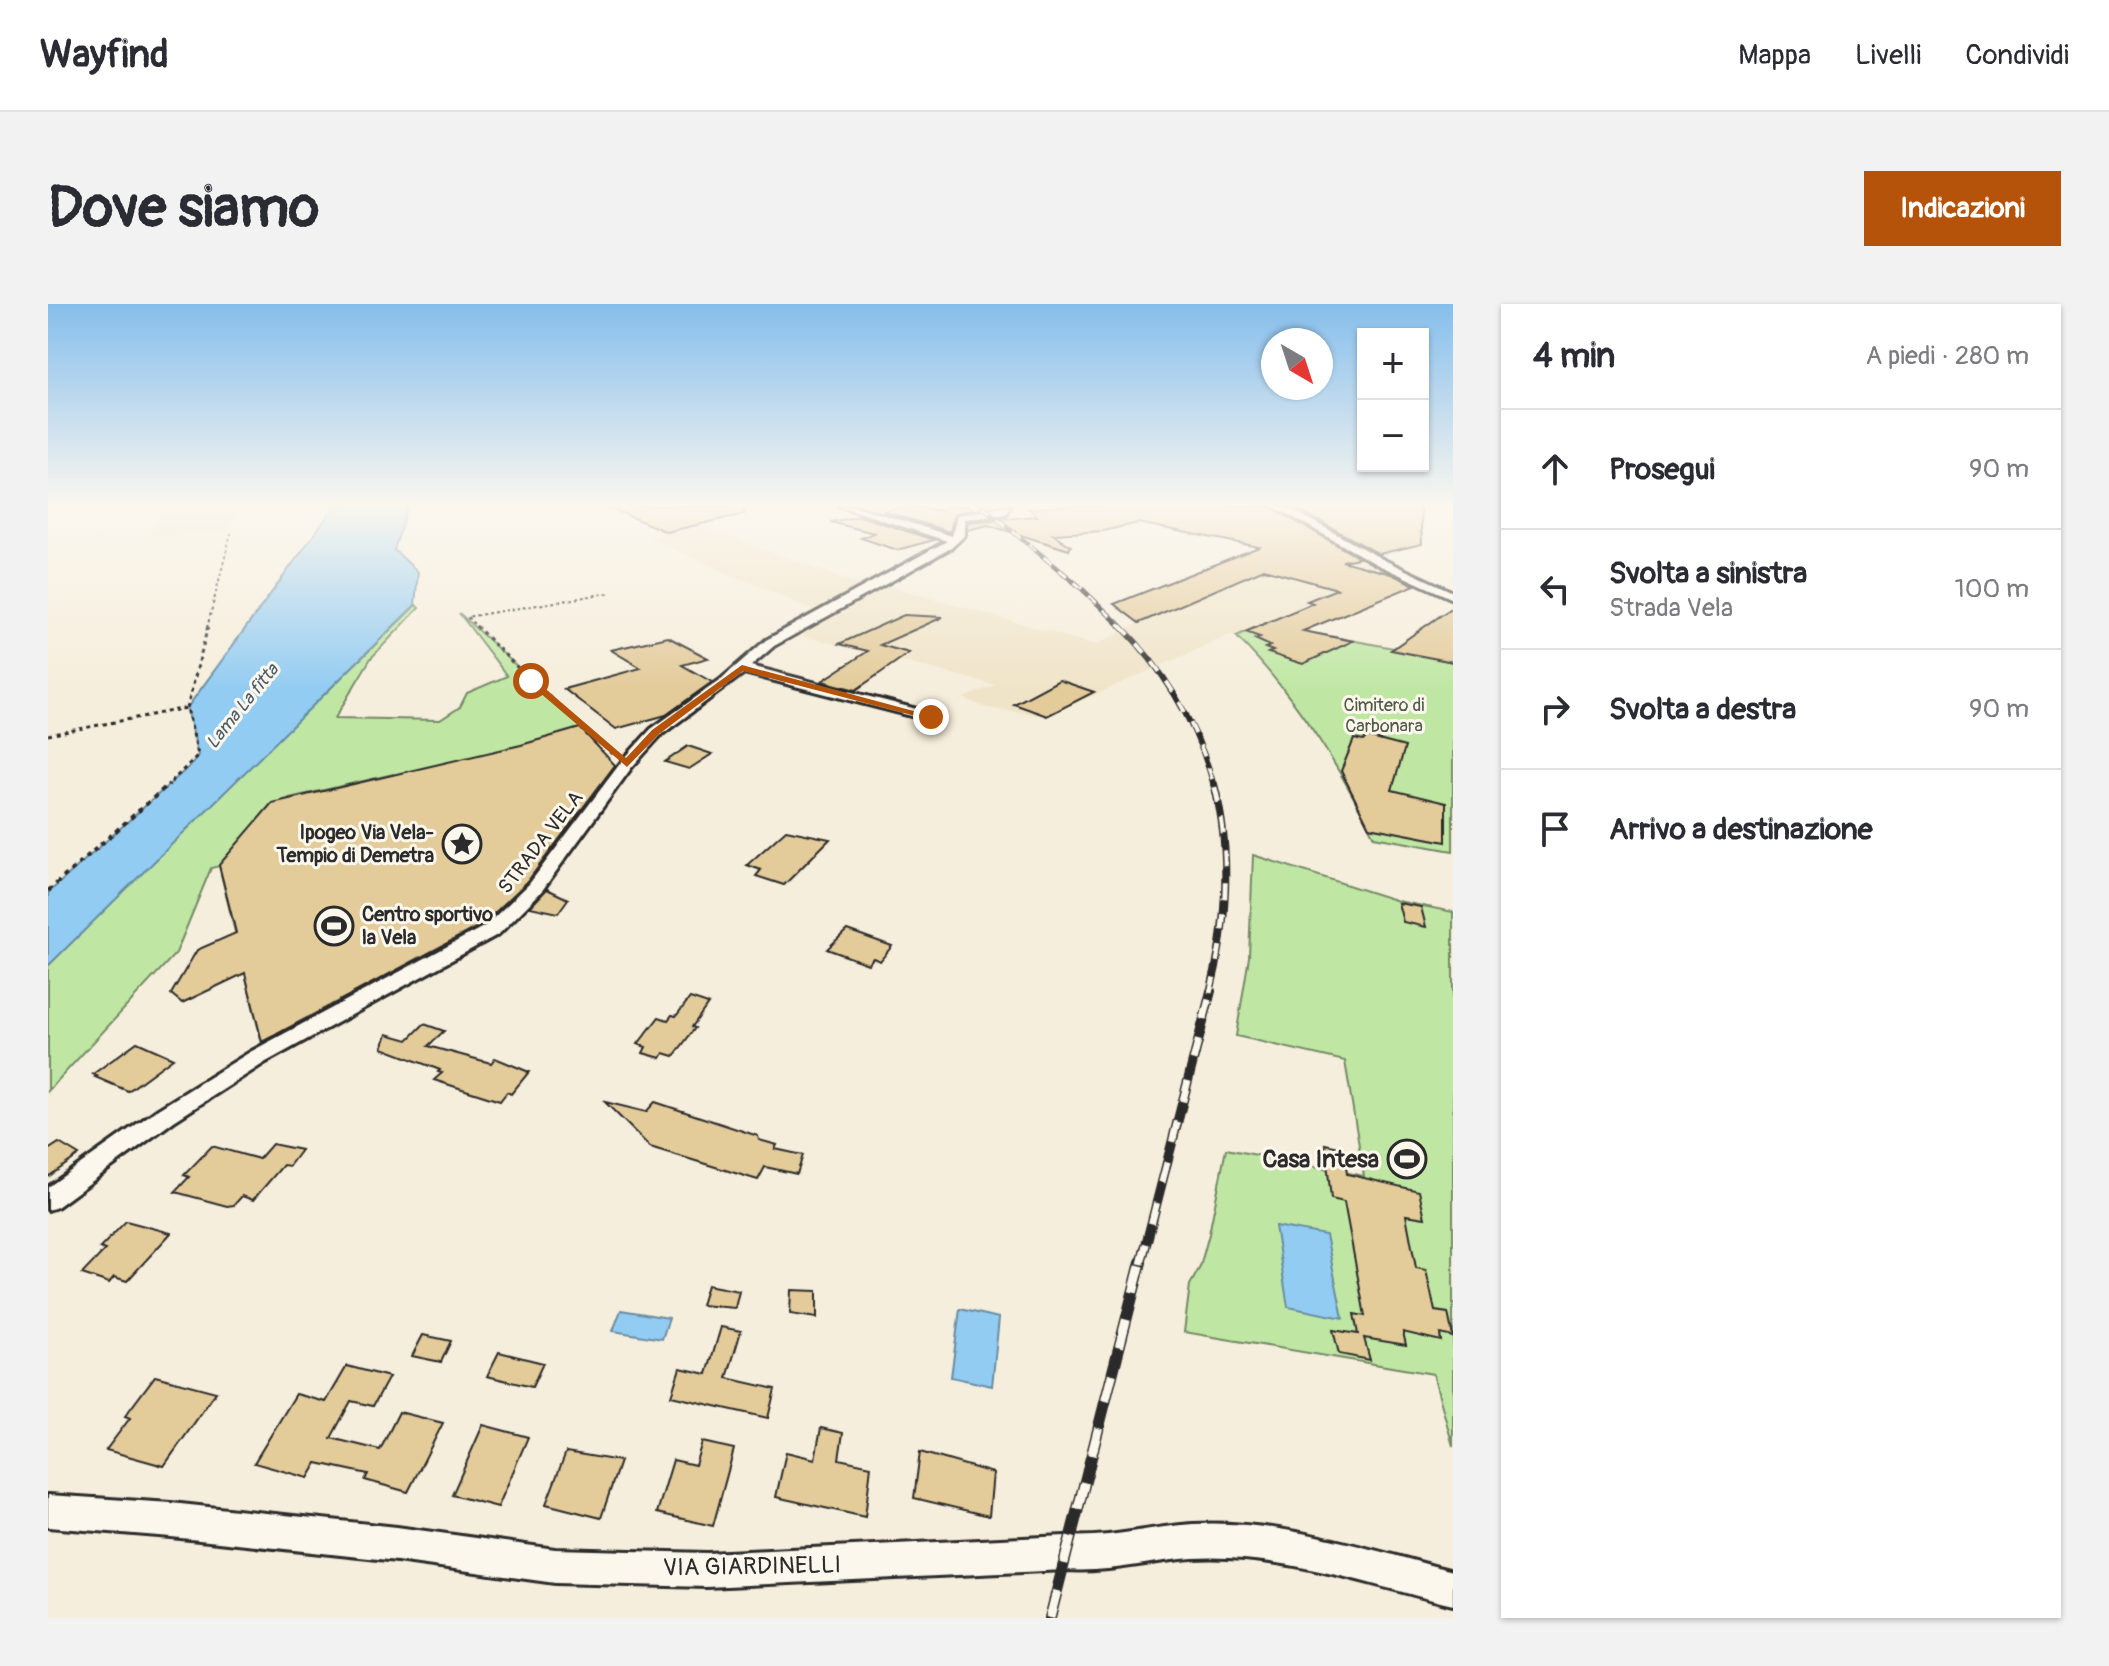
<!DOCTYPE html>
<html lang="it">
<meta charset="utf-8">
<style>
:root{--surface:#fff;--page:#f2f2f3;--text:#2b2b33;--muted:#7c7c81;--line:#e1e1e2;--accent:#b45309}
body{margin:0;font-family:Pangolin,sans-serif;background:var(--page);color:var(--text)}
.controls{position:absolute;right:24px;top:24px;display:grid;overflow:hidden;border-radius:0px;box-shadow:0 2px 6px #0004}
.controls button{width:72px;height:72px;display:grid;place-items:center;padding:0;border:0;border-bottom:2px solid var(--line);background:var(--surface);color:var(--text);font:40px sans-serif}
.compass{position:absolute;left:1213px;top:24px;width:72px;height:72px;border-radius:50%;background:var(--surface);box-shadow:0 2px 6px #0004;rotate:141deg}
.stop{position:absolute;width:24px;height:24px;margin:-18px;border:6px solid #b45309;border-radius:50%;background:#fff}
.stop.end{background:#b45309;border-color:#fff;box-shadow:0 2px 8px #0008}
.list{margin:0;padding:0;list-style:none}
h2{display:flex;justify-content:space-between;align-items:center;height:104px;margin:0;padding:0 32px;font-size:34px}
h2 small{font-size:26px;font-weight:400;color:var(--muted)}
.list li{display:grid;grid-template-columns:52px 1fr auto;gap:24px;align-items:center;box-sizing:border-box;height:120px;padding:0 32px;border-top:2px solid var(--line)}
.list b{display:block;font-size:30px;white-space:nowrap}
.list p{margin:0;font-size:26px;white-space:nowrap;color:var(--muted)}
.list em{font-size:26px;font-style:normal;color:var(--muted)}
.icon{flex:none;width:44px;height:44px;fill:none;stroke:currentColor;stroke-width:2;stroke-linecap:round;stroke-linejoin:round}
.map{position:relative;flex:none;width:1405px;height:1314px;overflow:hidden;border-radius:0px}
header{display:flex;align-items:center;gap:48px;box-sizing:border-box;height:112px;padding:0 40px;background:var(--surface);border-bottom:2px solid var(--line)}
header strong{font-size:38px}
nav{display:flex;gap:44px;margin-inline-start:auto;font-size:28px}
.intro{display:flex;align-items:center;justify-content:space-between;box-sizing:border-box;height:192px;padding:0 48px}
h1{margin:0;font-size:56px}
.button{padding:20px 36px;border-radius:0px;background:var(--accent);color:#fff;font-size:28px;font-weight:700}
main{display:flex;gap:48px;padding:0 48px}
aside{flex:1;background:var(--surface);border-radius:0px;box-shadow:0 2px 6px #0004}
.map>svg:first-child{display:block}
.built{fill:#f0e4c8}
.green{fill:#bfe7a3;stroke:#758967;stroke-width:2;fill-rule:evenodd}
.water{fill:#92ccf2;stroke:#698ca2;stroke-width:2}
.building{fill:#e3cb9a;stroke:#2b2b2b;stroke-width:2}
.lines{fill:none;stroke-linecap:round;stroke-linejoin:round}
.street-casing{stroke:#2b2b2b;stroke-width:6}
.path-far2{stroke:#2b2b2b;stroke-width:2;stroke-dasharray:3 3;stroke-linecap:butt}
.path-far1{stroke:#2b2b2b;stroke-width:3;stroke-dasharray:4 4;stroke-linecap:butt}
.path{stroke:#2b2b2b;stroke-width:4;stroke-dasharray:5 5;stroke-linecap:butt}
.street{fill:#fbf7ec;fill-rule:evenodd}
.rail-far4-casing{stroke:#2b2b2b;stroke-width:5}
.rail-far3-casing{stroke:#2b2b2b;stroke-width:6}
.rail-far2-casing{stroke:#2b2b2b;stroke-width:8}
.rail-far1-casing{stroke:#2b2b2b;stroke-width:10}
.rail-casing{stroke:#2b2b2b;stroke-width:12}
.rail-far4{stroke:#fbf7ec;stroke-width:3;stroke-dasharray:10;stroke-linecap:butt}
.rail-far3{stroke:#fbf7ec;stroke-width:4;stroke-dasharray:12;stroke-linecap:butt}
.rail-far2{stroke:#fbf7ec;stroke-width:5;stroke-dasharray:16;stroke-linecap:butt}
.rail-far1{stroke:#fbf7ec;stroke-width:7;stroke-dasharray:21;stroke-linecap:butt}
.rail{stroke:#fbf7ec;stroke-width:9;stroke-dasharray:28;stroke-linecap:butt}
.route{fill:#b45309}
.labels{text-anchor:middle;stroke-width:6;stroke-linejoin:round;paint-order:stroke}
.far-park-label{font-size:18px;fill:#505a49;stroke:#fbf7ec}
.far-water-label{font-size:18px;font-style:italic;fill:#4a5b67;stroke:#fbf7ec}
.poi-label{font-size:20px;font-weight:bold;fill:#2b2b2b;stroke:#fbf7ec;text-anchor:end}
.street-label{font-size:20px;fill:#2b2b2b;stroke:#fbf7ec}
.near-poi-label{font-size:24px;font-weight:bold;fill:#2b2b2b;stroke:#fbf7ec;text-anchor:end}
.near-street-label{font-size:24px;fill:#2b2b2b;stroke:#fbf7ec}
</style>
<header>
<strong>Wayfind</strong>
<nav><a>Mappa</a><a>Livelli</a><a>Condividi</a></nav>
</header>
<div class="intro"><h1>Dove siamo</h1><a class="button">Indicazioni</a></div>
<main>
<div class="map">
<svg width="1405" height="1314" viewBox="0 0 1405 1314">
<rect width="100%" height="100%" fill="#f6eedc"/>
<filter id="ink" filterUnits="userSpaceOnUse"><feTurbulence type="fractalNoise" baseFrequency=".0125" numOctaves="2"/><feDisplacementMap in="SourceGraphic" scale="16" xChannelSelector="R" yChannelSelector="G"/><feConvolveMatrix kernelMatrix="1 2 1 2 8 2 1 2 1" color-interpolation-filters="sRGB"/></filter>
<g filter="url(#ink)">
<g class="built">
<path d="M117,202H196L186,213L180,227L183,229L0,237L102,232Z"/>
<path d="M650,221L814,282L838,281L1048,341L1090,319L1066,300L1163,263L1186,267L1272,230L1373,279L1256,327L1216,320L1188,332L1182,331L999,412L938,404L915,394L947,381L747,330L779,312L599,234Z"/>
</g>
<g class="green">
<path d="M368,301L371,304L323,354L287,414L392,416L412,403L419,389L459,372L411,309L535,423L566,464L487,580L473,571L389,626L402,640L215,744L171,562L163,564L128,649L0,787V659ZM345,470L358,487L241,495V494Z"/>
<path d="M1216,320L1405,355V547L1326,533C1291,461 1245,389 1188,332Z"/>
<path d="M1205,551L1350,597L1405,608V1142L1385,1070L1136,1028L1142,981L1152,963L1161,930L1178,845L1316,872L1297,757L1188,732L1201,653Z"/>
</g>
<g class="water">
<path d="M287,202H360L346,246L370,268L367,301L0,662V589L145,459L150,451L139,404Z"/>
<path d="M1227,922L1278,931L1295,1014L1240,1003Z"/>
<path d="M912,1005L951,1014L944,1082L903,1073Z"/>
<path d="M573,1006L621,1014L614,1035L565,1027Z"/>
</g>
<g class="building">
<path d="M557,202H695L696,210L619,228Z"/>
<path d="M860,202L894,207L897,202H921L925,205L906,210L902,228L835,207Z"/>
<path d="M1010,202H1222L1311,254L1294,257L1343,270L1367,281L1255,327L1305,337L1255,360L1220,349L1225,347L1217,344L1222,342L1207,335L1212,333L1197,328L1265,299L1259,297L1289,285L1216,265L1091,319L1066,300L1211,243L1090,219L1055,227L1005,230L1023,242L1021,246L940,221L920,226V218L989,212L981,205Z"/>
<path d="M1244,202H1372L1374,240L1331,250Z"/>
<path d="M812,212L886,236L849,246L813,234L826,229L782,218Z"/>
<path d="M1405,303V358L1343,346Z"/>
<path d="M856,311L895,313L832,341L861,349L808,386L774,377L820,347L791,340Z"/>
<path d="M620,333L660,354L634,361L664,378L618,411L568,425L516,385L593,364L563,346Z"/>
<path d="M1011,376L1046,388L999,412L966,400Z"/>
<path d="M532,424L567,461L479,578L435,620L214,738L197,669L134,699L123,690L149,646L188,629L171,561L224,499L473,441Z"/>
<path d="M1319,433L1357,443L1344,486L1398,499V538L1321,523L1293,467L1306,435L1315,437Z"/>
<path d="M640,442L664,450L641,465L617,458Z"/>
<path d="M738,526L782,535L736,581L708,572L713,566L699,561Z"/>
<path d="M499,585L520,595L510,609L482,603Z"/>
<path d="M1350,599L1373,603L1378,623L1355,618Z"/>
<path d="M799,626L844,642L832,657L825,654L820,660L779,645Z"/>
<path d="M642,694L660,700L644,723L647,724L626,752L616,749L613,754L595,749L598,743L590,740L611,713L620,716L624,711L628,712Z"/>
<path d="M376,720L396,727L380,742L443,759L447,754L481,768L463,790L459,788L452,797L386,776L394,769L390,768L392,766L334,744L339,730L360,736Z"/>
<path d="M89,738L125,754L80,787L47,773L49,772L45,770Z"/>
<path d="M557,798L598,808L607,798L710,832L711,836L729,841L727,845L755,851L749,870L717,863L710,876L602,843Z"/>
<path d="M11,839L31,851L0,873V846Z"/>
<path d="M224,840L253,846L241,862L235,861L205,896L194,892L186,901L179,902L127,888L141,873L136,871L164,842L211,855Z"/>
<path d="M1277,840L1296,844L1299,870L1371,887L1377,914L1358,911L1368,964L1378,966L1387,1007L1400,1009L1405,1033L1392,1030L1393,1037L1355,1028L1358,1041L1316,1034L1322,1056L1291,1050L1285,1026L1310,1030L1306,1010L1317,1012L1296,898L1283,895Z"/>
<path d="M78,917L123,929L79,977L66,973L61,979L34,970L57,946L52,944Z"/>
<path d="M659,981L691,987L687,1004L653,1001Z"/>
<path d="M743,986L769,987V1014L742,1010Z"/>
<path d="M673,1023L693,1027L679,1074L727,1085L720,1114L623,1092L632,1064L659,1070Z"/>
<path d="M375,1031L403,1037L393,1058L364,1052Z"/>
<path d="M451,1048L495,1059L484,1083L439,1072Z"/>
<path d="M299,1062L341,1073L325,1102L303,1097L283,1134L332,1146L351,1108L395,1119L360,1188L317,1176L320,1170L269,1159L260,1174L206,1159L248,1090L278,1098Z"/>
<path d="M107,1072L168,1088L116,1162L58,1146L82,1114L77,1112Z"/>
<path d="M435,1121L480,1133L450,1203L404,1191Z"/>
<path d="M773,1124L795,1129L791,1155L823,1162L817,1213L728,1193L738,1148L767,1155Z"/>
<path d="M654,1138L686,1145L665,1222L609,1209L625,1156L647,1161Z"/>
<path d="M518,1148L572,1157L553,1214L498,1200Z"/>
<path d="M872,1148L945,1169L941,1212L866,1194Z"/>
</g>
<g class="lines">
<defs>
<g id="street">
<path d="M792,202H807L904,232L909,211L962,202L958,210L917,215V231L903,244L726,342L703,362L888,410V416L883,417L696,369L613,431L584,463L493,588L451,630L218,758L126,817L9,903L0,906V883L110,805L202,748L437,622L481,580L574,457L603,425L672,376L718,336L899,237Z"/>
<path d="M1225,202H1237L1336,256L1405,288V295L1328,260Z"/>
<path d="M0,1191L123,1199L349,1223L507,1245L659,1249L1017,1232C1061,1235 1102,1223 1145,1220C1232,1215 1322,1246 1405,1267V1301C1322,1281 1232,1249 1145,1254C1102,1257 1061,1269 1017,1266L659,1283L507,1279L349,1257L123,1233L0,1223Z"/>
</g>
</defs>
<use href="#street" class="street-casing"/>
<g class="path-far2">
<path d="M159,324L183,229"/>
<path d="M430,324L419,313L561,289"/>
</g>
<g class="path-far1">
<path d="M428,322L483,377L565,450"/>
<path d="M139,404L160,322"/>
<path d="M0,431L139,404L150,451L119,482"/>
</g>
<path class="path" d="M0,587L121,480"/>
<use href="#street" class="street"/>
<defs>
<path id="rail-far4" d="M934,202L1031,282L1075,324"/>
<path id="rail-far3" d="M1073,322C1118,368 1149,420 1166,482"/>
<path id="rail-far2" d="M1162,689C1179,623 1184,547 1166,480"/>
<path id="rail-far1" d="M1093,960L1163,687"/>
<path id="rail" d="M1002,1314L1093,958"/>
</defs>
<use href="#rail-far4" class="rail-far4-casing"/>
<use href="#rail-far3" class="rail-far3-casing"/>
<use href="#rail-far2" class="rail-far2-casing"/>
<use href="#rail-far1" class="rail-far1-casing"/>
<use href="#rail" class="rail-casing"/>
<use href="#rail-far4" class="rail-far4"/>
<use href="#rail-far3" class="rail-far3"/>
<use href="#rail-far2" class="rail-far2"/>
<use href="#rail-far1" class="rail-far1"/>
<use href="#rail" class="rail"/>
</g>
</g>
<linearGradient id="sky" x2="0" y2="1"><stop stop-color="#85beec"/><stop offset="0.52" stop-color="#fbf7ef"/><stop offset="1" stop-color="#fbf7ef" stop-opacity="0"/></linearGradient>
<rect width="1405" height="386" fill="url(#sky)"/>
<path class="route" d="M694,361L888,413L883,416L695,367L611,430L579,463L478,377L486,375L578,454L604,426Z"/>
<defs>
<symbol id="sight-ring" viewBox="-11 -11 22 22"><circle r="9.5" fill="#fbf7ec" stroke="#2b2b2b" stroke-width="1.5"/><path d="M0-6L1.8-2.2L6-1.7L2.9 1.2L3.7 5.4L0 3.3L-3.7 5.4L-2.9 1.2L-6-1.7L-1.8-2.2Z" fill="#2b2b2b"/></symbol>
<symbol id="stadium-ring" viewBox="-11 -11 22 22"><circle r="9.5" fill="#fbf7ec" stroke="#2b2b2b" stroke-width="1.5"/><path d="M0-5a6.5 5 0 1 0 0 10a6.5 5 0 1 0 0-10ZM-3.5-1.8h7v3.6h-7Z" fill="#2b2b2b"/></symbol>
</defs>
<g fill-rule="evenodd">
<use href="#sight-ring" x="392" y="518" width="44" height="44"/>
<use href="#stadium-ring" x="264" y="600" width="44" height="44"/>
<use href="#stadium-ring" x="1337" y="833" width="44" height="44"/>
</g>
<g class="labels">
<g class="far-park-label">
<text x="1336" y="407">Cimitero di<tspan x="1336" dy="21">Carbonara</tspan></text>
</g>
<g class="far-water-label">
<text transform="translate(194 402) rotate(-51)" y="6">Lama La fitta</text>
</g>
<g class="poi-label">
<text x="386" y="535">Ipogeo Via Vela-<tspan x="386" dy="23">Tempio di Demetra</tspan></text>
<text x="314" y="617" text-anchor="start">Centro sportivo<tspan x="314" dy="23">la Vela</tspan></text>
</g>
<g class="street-label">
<text transform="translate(492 538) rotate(-52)" y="7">STRADA VELA</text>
</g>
<g class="near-poi-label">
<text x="1331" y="863">Casa Intesa</text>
</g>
<g class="near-street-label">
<text transform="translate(704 1262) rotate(-1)" y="8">VIA GIARDINELLI</text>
</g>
</g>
</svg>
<div class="controls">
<button>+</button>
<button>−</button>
</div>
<svg class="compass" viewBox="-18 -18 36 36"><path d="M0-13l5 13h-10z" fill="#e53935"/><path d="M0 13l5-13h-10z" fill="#7c7c81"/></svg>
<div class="stop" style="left:483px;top:377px"></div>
<div class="stop end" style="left:883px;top:413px"></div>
</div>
<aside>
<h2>4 min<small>A piedi · 280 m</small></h2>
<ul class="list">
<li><svg class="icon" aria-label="ahead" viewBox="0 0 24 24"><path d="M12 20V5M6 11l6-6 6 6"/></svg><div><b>Prosegui</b></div><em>90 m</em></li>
<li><svg class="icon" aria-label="left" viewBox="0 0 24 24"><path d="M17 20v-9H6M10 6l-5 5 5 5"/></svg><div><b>Svolta a sinistra</b><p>Strada Vela</p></div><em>100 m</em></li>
<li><svg class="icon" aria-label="right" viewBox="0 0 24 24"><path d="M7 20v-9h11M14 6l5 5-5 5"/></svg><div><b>Svolta a destra</b></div><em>90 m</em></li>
<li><svg class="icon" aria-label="arrive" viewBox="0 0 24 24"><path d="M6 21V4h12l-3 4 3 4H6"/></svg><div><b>Arrivo a destinazione</b></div></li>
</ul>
</aside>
</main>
